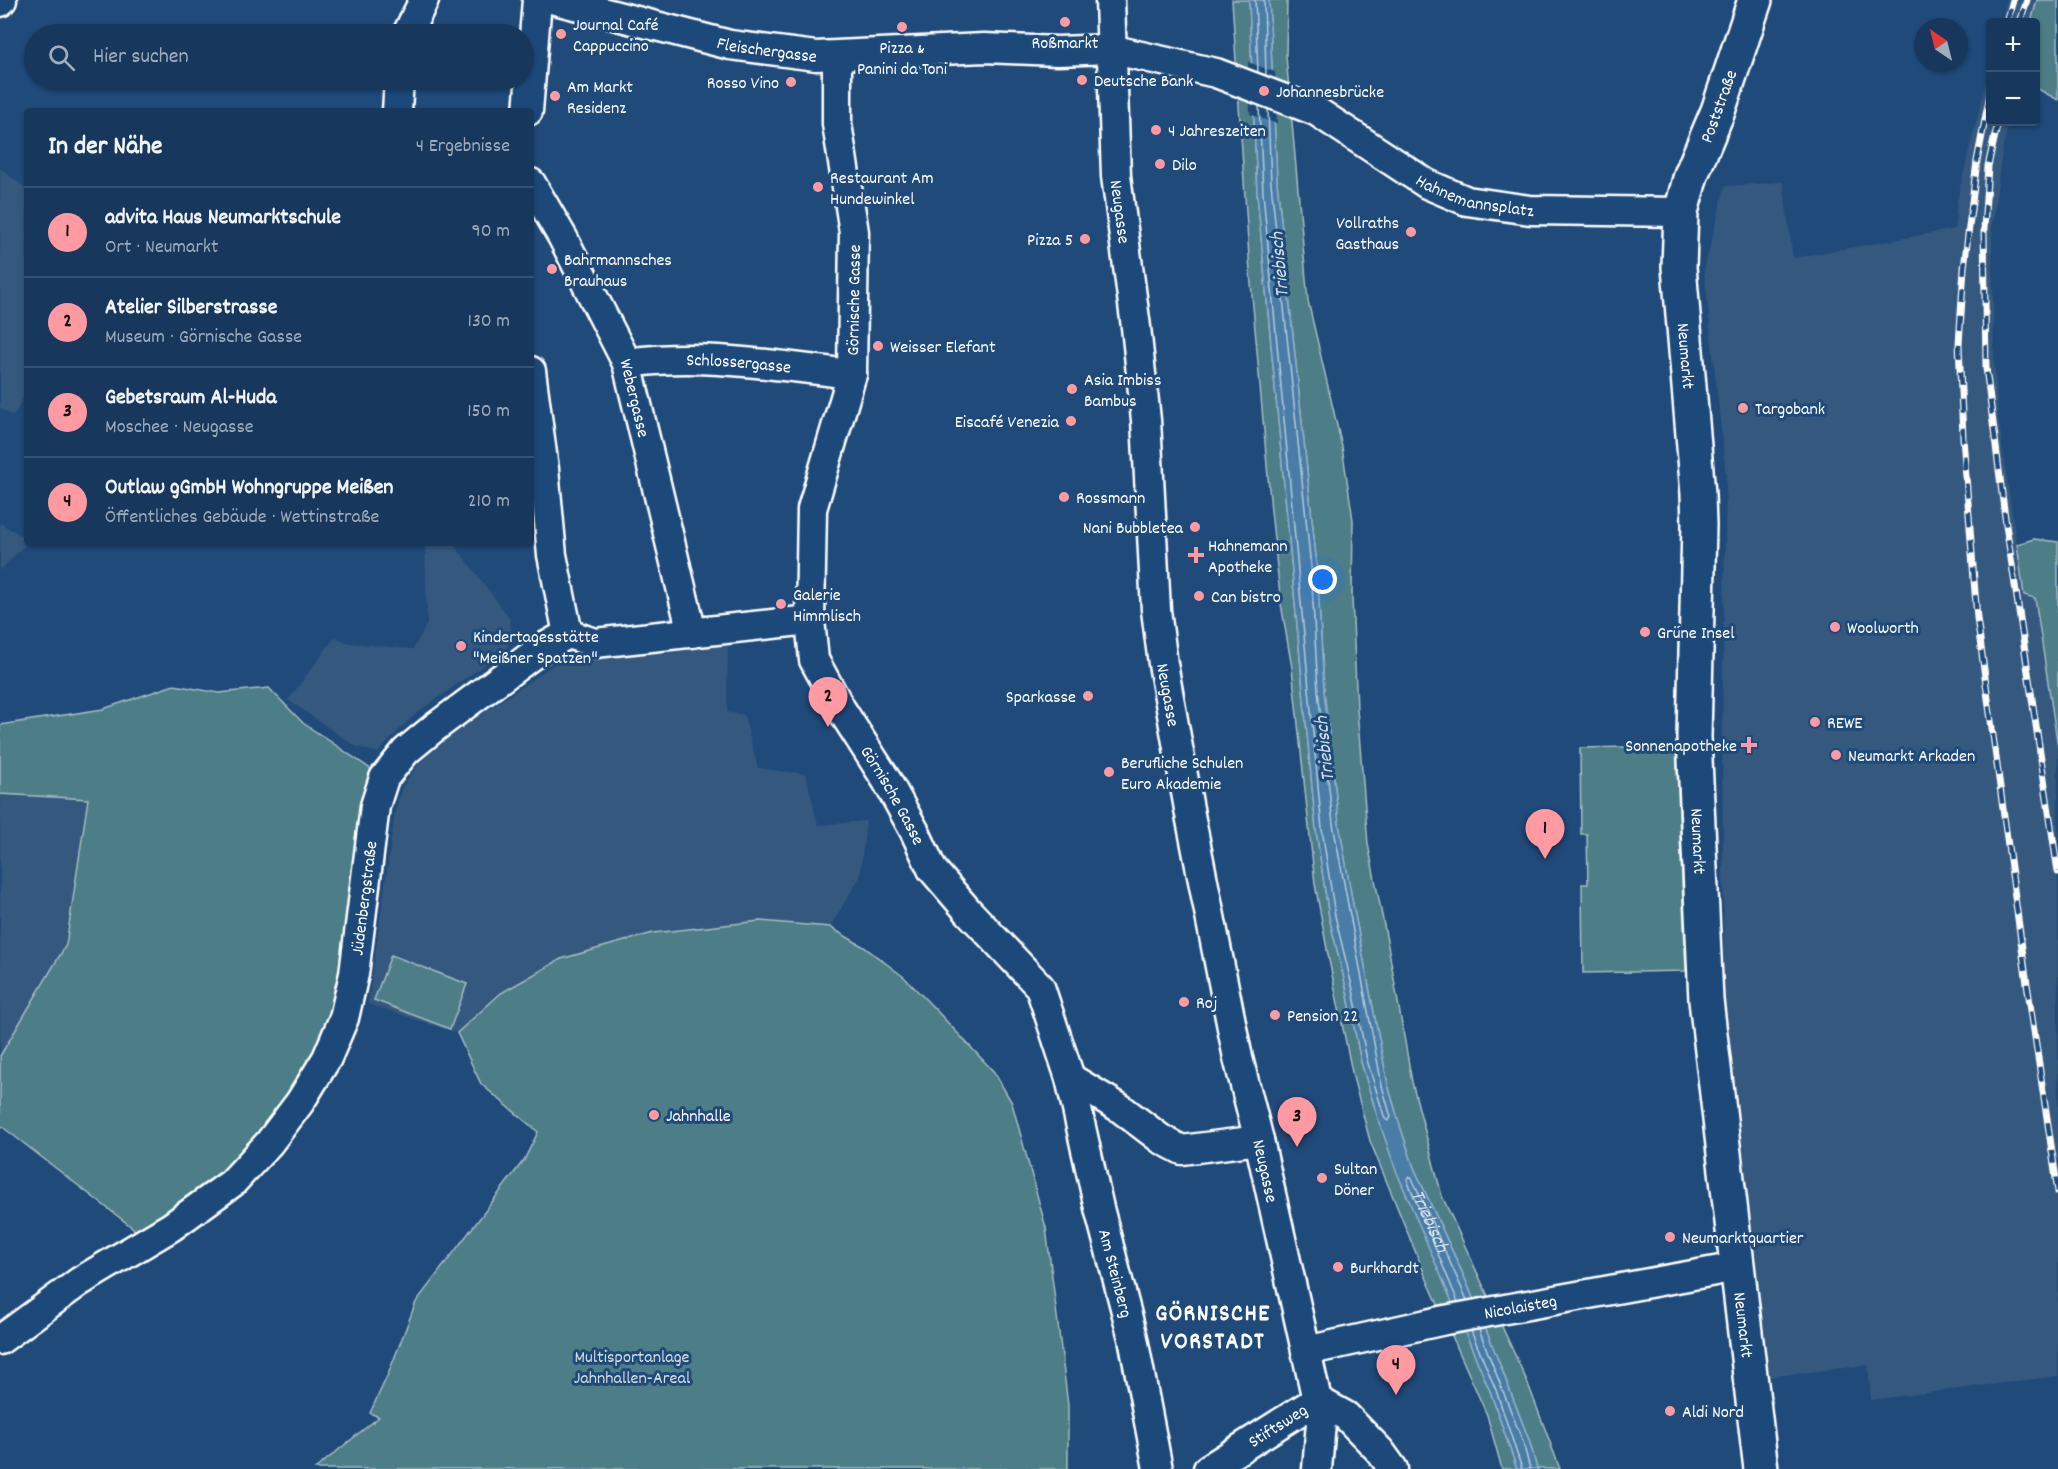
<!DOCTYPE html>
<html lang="de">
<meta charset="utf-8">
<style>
:root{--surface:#17385c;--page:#244365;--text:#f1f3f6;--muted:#9eacbb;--line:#365272;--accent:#ff9aa2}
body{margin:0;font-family:Dekko,sans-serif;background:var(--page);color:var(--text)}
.controls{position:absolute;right:18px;top:18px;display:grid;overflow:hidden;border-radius:6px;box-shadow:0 2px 4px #0004}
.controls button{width:54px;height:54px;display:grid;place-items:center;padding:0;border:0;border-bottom:2px solid var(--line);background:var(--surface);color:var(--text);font:30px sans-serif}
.compass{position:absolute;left:1914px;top:18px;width:54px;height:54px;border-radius:50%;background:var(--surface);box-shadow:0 2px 4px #0004;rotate:325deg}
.you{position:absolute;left:1323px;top:580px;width:21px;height:21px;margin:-15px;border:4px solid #fff;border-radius:50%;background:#1a73e8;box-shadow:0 0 0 9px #1a73e833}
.badge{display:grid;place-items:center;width:39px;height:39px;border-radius:50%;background:var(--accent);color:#111;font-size:20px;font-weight:700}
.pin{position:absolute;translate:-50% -50px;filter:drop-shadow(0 2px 3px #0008)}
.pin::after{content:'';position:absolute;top:32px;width:21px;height:18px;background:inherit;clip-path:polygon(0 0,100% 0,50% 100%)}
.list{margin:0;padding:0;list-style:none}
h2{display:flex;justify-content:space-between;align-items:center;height:78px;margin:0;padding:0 24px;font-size:26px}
h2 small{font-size:20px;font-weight:400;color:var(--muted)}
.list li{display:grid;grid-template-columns:39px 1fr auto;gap:18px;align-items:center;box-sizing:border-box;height:90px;padding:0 24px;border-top:2px solid var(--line)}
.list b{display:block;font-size:22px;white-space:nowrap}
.list p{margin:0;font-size:20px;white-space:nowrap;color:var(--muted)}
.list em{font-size:20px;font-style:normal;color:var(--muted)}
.icon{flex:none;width:33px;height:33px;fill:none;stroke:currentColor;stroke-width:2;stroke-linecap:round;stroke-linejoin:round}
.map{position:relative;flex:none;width:2058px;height:1469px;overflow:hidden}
.search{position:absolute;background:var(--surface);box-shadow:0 2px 4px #0004;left:24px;top:24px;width:510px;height:66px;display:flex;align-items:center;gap:15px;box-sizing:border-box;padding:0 21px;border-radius:33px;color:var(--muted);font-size:22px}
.panel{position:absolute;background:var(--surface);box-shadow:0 2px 4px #0004;left:24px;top:108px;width:510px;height:438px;border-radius:6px}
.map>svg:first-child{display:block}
.built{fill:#34587e}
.green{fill:#4e7d87;stroke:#a6bec3;stroke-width:1.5}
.water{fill:#497ca6;stroke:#92b0ca;stroke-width:1.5}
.pier{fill:#1f4a7a}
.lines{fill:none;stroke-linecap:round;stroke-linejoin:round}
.shore{stroke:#b6cbdb;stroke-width:1.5}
.minor-casing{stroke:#fff;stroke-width:33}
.major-casing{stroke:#fff;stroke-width:38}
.minor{stroke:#1f4a7a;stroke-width:28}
.major{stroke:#1f4a7a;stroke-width:33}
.rail-casing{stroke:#fff;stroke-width:7}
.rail{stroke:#1f4a7a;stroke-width:4.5;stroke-dasharray:14;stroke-linecap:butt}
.poi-dot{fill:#ff9aa2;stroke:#1f4a7a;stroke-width:2}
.labels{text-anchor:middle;stroke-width:6;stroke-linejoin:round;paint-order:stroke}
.poi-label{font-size:18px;fill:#fff;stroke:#1f4a7a;text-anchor:start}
.street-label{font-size:18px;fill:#fff;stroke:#1f4a7a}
.park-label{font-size:18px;fill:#d3dee1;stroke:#1f4a7a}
.water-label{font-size:20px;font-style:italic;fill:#d2dee9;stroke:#1f4a7a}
.district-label{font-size:24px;font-weight:bold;letter-spacing:1.5px;fill:#fff;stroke:#1f4a7a}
</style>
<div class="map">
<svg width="2058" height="1469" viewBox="0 0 2058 1469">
<rect width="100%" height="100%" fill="#1f4a7a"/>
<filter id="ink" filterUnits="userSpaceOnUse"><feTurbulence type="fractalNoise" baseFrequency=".0167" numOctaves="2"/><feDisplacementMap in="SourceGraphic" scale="12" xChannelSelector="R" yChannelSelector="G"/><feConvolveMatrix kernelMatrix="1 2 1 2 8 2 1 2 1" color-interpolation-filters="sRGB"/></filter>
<g filter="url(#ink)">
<g class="built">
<path d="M2007,0H2037L2031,22H2001Z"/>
<path d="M1990,65V122H2009L2002,152L1992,228L1994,357L1998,416L2024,595L2035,597L2058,747V1376L1871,1400L1868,1365L1769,1377L1724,994L1722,734L1726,476L1704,270L1725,186L1783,182L1793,258L1955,229L1957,200Z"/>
<path d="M0,168L27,189V392L13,416L0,408Z"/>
<path d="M0,523L27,539V543L0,571Z"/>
<path d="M425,543H453L509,617L512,633L507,649L418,712L400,729L378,753L355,746L288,700L335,637L349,643L413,649L427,624Z"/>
<path d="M728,636L727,712L744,715L758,768L806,774L818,825L866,821L860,877L830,927L760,921L653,933L561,959L501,993L457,1033L368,1004L395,813L401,789L415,768L432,751L462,728L563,658Z"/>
<path d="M0,794L88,798L66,945L0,1056Z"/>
</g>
<g class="green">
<path d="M1232,0H1249L1257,193L1316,830L1329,917L1347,991L1361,1062L1378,1118L1435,1261L1490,1391L1517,1469H1502L1487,1415L1425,1275L1370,1141L1353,1077L1329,960L1315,884L1292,668L1281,604L1271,511L1250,272Z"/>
<path d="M1269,0H1287L1286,56L1308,301L1342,447L1353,520L1352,598L1357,709L1368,844L1389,951L1412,1082L1442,1196L1527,1381L1560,1469H1537L1529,1440L1495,1352L1466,1281L1414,1168L1400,1126L1388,1085L1353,905L1339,824L1324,691L1317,567L1277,182Z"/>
<path d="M2037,0H2058V100L2036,88V22H2031Z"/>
<path d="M34,41V63L27,59L25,52L28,45Z"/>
<path d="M2034,539L2058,542V747L2035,598L2024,595L2017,544Z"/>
<path d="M174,685L219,693L269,688L303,723L384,778L354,974L300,1102L145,1243L133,1228L0,1125V1056L66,945L88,799L0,794V725L103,709Z"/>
<path d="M1676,746L1686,971L1583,973L1582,884H1588L1587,834H1581L1580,748Z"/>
<path d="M760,921L830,927L864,947L904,977L935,1009L994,1072L1012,1103L1046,1228L1068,1405V1469H315L379,1417L370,1413L389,1372L416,1302L524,1160L538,1132L481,1084L457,1033L501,993L561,959L653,933Z"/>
<path d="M391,955L467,984L450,1029L374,1000Z"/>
</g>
<path class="water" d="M1249,0H1269L1277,182L1317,567L1324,691L1339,824L1353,905L1388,1085L1400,1126L1414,1168L1466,1281L1495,1352L1529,1440L1537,1469H1517L1490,1391L1395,1168L1378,1118L1361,1062L1347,991L1329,917L1316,830L1257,193Z"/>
<path class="pier" d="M1248,62L1275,72L1277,124L1250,114Z"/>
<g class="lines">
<g class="shore">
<path d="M1255,0L1258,72"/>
<path d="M1264,0L1266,75"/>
<path d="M1259,106L1263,193L1322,829L1335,916L1353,990L1367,1060L1385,1119L1388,1121L1391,1117L1382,1086L1333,824L1318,691L1311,567L1271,183L1268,110"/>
<path id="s1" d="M1458,1302L1407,1180L1408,1177L1412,1178L1467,1300"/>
<path d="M1479,1330L1523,1442L1530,1469"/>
<path d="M1471,1331L1496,1390L1522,1469"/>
</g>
<defs>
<g id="minor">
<path id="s2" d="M555,0L730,45L816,56L984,48L1058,51L1110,49L1216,73L1316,111L1427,184L1467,201L1530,210L1681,212"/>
<path id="s3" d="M1110,0L1116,176L1136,327L1146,420L1156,610L1163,664L1191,820L1238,1058L1259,1140L1317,1400L1321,1423L1317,1469"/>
<path d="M0,2L2,0"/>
<path d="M407,34L424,0"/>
<path id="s4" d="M837,56V124L854,232L852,374L812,509L810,620L814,660L841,709L887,781L915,832L932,869L968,911L1040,987L1070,1078L1099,1208L1133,1338L1158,1469"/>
<path d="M397,111L399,80"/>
<path d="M528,111L537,0"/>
<path id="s5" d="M531,183L563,238L627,363L692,633"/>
<path id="s6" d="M627,363C701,352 778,366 852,374"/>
<path d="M531,371L544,469L552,555L568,634"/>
<path d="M1070,1078L1120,1108L1161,1139L1182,1150L1259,1140"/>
<path id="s7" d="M0,1340L79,1282L171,1227L232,1183L269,1143L300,1102L327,1058L344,1018L354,974L375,806L384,778L406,751L434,728L539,650L568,634L595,643L810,620"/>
<path id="s8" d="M1306,1351L1445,1320L1737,1267"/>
<path d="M1317,1400L1346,1416L1380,1451L1393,1469"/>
<path id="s9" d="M1208,1469L1317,1400"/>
</g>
<g id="major">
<path id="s10" d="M1755,0L1718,111L1691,175L1681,212L1679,267L1698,494L1699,525L1694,737L1706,1000L1761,1469"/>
</g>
</defs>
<use href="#minor" class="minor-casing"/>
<use href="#major" class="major-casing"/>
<use href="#minor" class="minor"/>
<use href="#major" class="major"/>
<defs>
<g id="rail">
<path d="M2007,22L2013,0"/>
<path d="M2020,22L2027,0"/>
<path d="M1990,94L1977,161L1964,268L1959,344L1963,438L1977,618L2025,970L2058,1192"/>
<path d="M1998,122L1988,166L1984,229L1986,368L2006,525L2058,872"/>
</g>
</defs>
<use href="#rail" class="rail-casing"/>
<use href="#rail" class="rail"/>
</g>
</g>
<g class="poi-dot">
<circle cx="1065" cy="22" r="6"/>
<circle cx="902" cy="27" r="6"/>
<circle cx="561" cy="34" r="6"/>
<circle cx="1082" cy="80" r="6"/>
<circle cx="791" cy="82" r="6"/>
<circle cx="1264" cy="91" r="6"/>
<circle cx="555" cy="96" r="6"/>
<circle cx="1156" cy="130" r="6"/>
<circle cx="1160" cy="164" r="6"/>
<circle cx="818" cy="187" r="6"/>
<circle cx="1411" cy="232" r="6"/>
<circle cx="1085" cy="239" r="6"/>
<circle cx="552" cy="269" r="6"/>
<circle cx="878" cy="346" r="6"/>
<circle cx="1072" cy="389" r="6"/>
<circle cx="1743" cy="408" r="6"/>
<circle cx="1071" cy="421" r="6"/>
<circle cx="1064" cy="497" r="6"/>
<circle cx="1195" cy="527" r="6"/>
<path d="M1193 546h6v6h6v6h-6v6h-6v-6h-6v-6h6z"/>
<circle cx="1199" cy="596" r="6"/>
<circle cx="781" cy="604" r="6"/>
<circle cx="1835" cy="627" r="6"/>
<circle cx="1645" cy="632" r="6"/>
<circle cx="461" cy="646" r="6"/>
<circle cx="1088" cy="696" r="6"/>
<circle cx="1815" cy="722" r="6"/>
<path d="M1746 736h6v6h6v6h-6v6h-6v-6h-6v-6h6z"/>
<circle cx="1836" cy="755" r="6"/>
<circle cx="1109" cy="772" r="6"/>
<circle cx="1184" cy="1002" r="6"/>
<circle cx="1275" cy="1015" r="6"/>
<circle cx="654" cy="1115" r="6"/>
<circle cx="1322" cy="1178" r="6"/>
<circle cx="1670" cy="1237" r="6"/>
<circle cx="1338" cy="1267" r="6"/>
<circle cx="1670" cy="1411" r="6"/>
</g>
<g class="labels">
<g class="poi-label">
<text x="573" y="30">Journal Café<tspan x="573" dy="21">Cappuccino</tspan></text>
<text x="1065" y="48" text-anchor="middle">Roßmarkt</text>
<text x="902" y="53" text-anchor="middle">Pizza &amp;<tspan x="902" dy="21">Panini da Toni</tspan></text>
<text x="1094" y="86">Deutsche Bank</text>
<text x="779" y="88" text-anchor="end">Rosso Vino</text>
<text x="567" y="92">Am Markt<tspan x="567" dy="21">Residenz</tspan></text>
<text x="1276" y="97">Johannesbrücke</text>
<text x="1168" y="136">4 Jahreszeiten</text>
<text x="1172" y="170">Dilo</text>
<text x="830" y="183">Restaurant Am<tspan x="830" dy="21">Hundewinkel</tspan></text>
<text x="1399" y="228" text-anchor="end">Vollraths<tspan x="1399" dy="21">Gasthaus</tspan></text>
<text x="1073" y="245" text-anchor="end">Pizza 5</text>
<text x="564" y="265">Bahrmannsches<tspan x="564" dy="21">Brauhaus</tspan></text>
<text x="890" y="352">Weisser Elefant</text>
<text x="1084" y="385">Asia Imbiss<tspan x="1084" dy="21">Bambus</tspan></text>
<text x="1755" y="414">Targobank</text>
<text x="1059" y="427" text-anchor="end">Eiscafé Venezia</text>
<text x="1076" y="503">Rossmann</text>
<text x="1183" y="533" text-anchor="end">Nani Bubbletea</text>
<text x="1208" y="551">Hahnemann<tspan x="1208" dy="21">Apotheke</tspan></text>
<text x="793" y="600">Galerie<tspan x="793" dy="21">Himmlisch</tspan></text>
<text x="1211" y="602">Can bistro</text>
<text x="1847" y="633">Woolworth</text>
<text x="1657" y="638">Grüne Insel</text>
<text x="473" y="642">Kindertagesstätte<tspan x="473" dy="21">"Meißner Spatzen"</tspan></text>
<text x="1076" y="702" text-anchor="end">Sparkasse</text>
<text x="1827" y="728">REWE</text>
<text x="1737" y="751" text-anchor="end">Sonnenapotheke</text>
<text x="1848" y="761">Neumarkt Arkaden</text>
<text x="1121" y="768">Berufliche Schulen<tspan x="1121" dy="21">Euro Akademie</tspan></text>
<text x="1196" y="1008">Roj</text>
<text x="1287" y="1021">Pension 22</text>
<text x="666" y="1121">Jahnhalle</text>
<text x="1334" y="1174">Sultan<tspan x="1334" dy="21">Döner</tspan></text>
<text x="1682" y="1243">Neumarktquartier</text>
<text x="1350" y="1273">Burkhardt</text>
<text x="1682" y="1417">Aldi Nord</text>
</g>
<g class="street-label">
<text dy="6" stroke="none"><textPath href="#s2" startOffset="218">Fleischergasse</textPath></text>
<text transform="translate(1718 106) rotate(-70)" y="6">Poststraße</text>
<text dy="6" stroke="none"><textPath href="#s2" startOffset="960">Hahnemannsplatz</textPath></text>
<text dy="6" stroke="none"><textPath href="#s3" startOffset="212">Neugasse</textPath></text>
<text transform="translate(853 300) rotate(-89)" y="6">Görnische Gasse</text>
<text dy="6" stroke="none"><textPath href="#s10" startOffset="369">Neumarkt</textPath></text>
<text dy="6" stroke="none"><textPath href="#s6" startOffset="112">Schlossergasse</textPath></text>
<text dy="6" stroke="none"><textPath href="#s5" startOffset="240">Webergasse</textPath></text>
<text dy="6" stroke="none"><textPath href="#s3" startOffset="698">Neugasse</textPath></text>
<text dy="6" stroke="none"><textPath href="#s4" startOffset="768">Görnische Gasse</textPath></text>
<text dy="6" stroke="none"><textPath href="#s10" startOffset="855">Neumarkt</textPath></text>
<text dy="6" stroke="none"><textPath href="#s7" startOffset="603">Jüdenbergstraße</textPath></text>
<text dy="6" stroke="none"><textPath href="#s3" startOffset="1184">Neugasse</textPath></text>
<text dy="6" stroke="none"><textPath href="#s4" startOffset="1308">Am Steinberg</textPath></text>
<text dy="6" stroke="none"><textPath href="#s8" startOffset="219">Nicolaisteg</textPath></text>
<text dy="6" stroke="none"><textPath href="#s10" startOffset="1341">Neumarkt</textPath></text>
<text dy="6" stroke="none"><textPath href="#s9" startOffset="82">Stiftsweg</textPath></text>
</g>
<g class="park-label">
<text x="632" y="1362">Multisportanlage<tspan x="632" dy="21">Jahnhallen-Areal</tspan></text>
</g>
<g class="water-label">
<text transform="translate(1278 265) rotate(-95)" y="7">Triebisch</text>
<text transform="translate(1323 749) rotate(-96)" y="7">Triebisch</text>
<text dy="7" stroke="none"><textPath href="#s1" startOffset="186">Triebisch</textPath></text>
</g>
<g class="district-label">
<text x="1213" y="1320">GÖRNISCHE<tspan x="1213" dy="28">VORSTADT</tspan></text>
</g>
</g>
</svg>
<div class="controls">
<button>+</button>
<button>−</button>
</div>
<svg class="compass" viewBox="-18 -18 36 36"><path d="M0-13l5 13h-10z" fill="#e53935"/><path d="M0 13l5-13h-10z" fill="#9eacbb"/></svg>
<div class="you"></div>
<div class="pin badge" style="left:1545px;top:859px">1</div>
<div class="pin badge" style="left:828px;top:727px">2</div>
<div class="pin badge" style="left:1297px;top:1147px">3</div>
<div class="pin badge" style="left:1396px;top:1395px">4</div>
<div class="search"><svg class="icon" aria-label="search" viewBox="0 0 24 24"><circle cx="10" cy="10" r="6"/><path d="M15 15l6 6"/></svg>Hier suchen</div>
<section class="panel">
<h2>In der Nähe<small>4 Ergebnisse</small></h2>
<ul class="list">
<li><span class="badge">1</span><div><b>advita Haus Neumarktschule</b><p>Ort · Neumarkt</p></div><em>90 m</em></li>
<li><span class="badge">2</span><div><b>Atelier Silberstrasse</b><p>Museum · Görnische Gasse</p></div><em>130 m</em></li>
<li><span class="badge">3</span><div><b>Gebetsraum Al-Huda</b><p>Moschee · Neugasse</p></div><em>150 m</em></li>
<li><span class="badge">4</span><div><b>Outlaw gGmbH Wohngruppe Meißen</b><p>Öffentliches Gebäude · Wettinstraße</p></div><em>210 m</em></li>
</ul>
</section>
</div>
